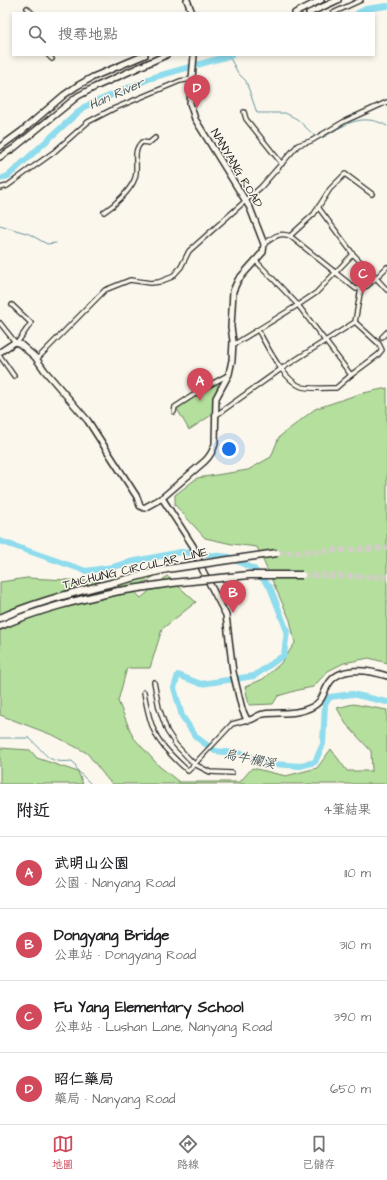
<!DOCTYPE html>
<html lang="zh-TW">
<meta charset="utf-8">
<style>
:root{--surface:#fff;--page:#f2f2f2;--text:#202124;--muted:#757577;--line:#e0e0e0;--accent:#d1495b}
body{margin:0;font-family:"Architects Daughter","LXGW WenKai TC",sans-serif;background:var(--page);color:var(--text)}
.you{position:absolute;left:229px;top:449px;width:14px;height:14px;margin:-10px;border:3px solid #fff;border-radius:50%;background:#1a73e8;box-shadow:0 0 0 6px #1a73e833}
.badge{display:grid;place-items:center;width:26px;height:26px;border-radius:50%;background:var(--accent);color:#fff;font-size:13px;font-weight:700}
.pin{position:absolute;translate:-50% -33px;filter:drop-shadow(0 1px 2px #0008)}
.pin::after{content:'';position:absolute;top:21px;width:14px;height:12px;background:inherit;clip-path:polygon(0 0,100% 0,50% 100%)}
.list{margin:0;padding:0;list-style:none}
h2{display:flex;justify-content:space-between;align-items:center;height:52px;margin:0;padding:0 16px;font-size:17px}
h2 small{font-size:13px;font-weight:400;color:var(--muted)}
.list li{display:grid;grid-template-columns:26px 1fr auto;gap:12px;align-items:center;box-sizing:border-box;height:72px;padding:0 16px;border-top:1px solid var(--line)}
.list b{display:block;font-size:15px;white-space:nowrap}
.list p{margin:0;font-size:13px;white-space:nowrap;color:var(--muted)}
.list em{font-size:13px;font-style:normal;color:var(--muted)}
.icon{flex:none;width:22px;height:22px;fill:none;stroke:currentColor;stroke-width:2;stroke-linecap:round;stroke-linejoin:round}
.map{position:relative;flex:none;width:387px;height:784px;overflow:hidden}
.search{position:absolute;background:var(--surface);box-shadow:0 2px 6px #0003;left:12px;right:12px;top:12px;height:44px;display:flex;align-items:center;gap:10px;box-sizing:border-box;padding:0 14px;border-radius:0px;color:var(--muted);font-size:15px}
.sheet{height:340px;background:var(--surface)}
nav{display:flex;justify-content:space-around;align-items:center;box-sizing:border-box;height:56px;border-top:1px solid var(--line);background:var(--surface);font-size:11px;color:var(--muted)}
nav a{display:grid;justify-items:center;gap:2px}
nav .on{color:var(--accent)}
.map>svg:first-child{display:block}
.green{fill:#b4df9d;stroke:#708564}
.lines{fill:none;stroke-linecap:round;stroke-linejoin:round}
.stream{stroke:#66959f;stroke-width:1}
.river{stroke:#8edced;stroke-width:6}
.highway-tunnel{stroke:#d1cec5;stroke-width:6;stroke-dasharray:6 3;stroke-linecap:butt}
.street-casing{stroke:#2b2b2b;stroke-width:6}
.secondary-casing{stroke:#2b2b2b;stroke-width:8}
.highway-casing{stroke:#2b2b2b;stroke-width:9}
.street{stroke:#fbf7ec;stroke-width:3.5}
.secondary{stroke:#fbf7ec;stroke-width:5}
.highway{stroke:#fbf7ec;stroke-width:6}
.highway-bridge-casing{stroke:#2b2b2b;stroke-width:9;stroke-linecap:butt}
.highway-bridge{stroke:#fbf7ec;stroke-width:6}
.labels{text-anchor:middle;stroke-width:3;stroke-linejoin:round;paint-order:stroke}
.street-label{font-size:12px;fill:#2b2b2b;stroke:#fbf7ec}
.water-label{font-size:13px;font-style:italic;fill:#44575c;stroke:#fbf7ec}
</style>
<div class="map">
<svg width="387" height="784" viewBox="0 0 387 784">
<rect width="100%" height="100%" fill="#fbf7ec"/>
<filter id="ink" filterUnits="userSpaceOnUse"><feTurbulence type="fractalNoise" baseFrequency=".025" numOctaves="2"/><feDisplacementMap in="SourceGraphic" scale="8" xChannelSelector="R" yChannelSelector="G"/><feConvolveMatrix kernelMatrix="1 2 1 2 8 2 1 2 1" color-interpolation-filters="sRGB"/></filter>
<g filter="url(#ink)">
<g class="green">
<path d="M214,382L219,387L215,395L213,414L189,430L176,407Z"/>
<path d="M387,388V663L369,658L344,663L328,671L313,687L298,690L278,696L273,704L249,705L245,687L263,679L281,663L295,643L290,620L257,547L232,544L205,538L175,505V495L197,478L248,470L271,457L279,437L315,409L359,394Z"/>
<path d="M148,570L155,576L132,589L141,598L167,576L196,602L162,629L150,668H127L118,701L133,737L159,766L179,782H240L252,768L286,776L317,768L331,749L347,771H372L371,751L346,724L337,708L353,704L387,710V784H113L108,780L87,753L55,736L0,715V582L27,578L111,582Z"/>
<path d="M0,748L30,750L37,758L78,772L83,784H0Z"/>
</g>
<g class="lines">
<g class="stream">
<path d="M229,56L238,73L246,81L257,113H285L297,119L316,137"/>
<path d="M318,139C323,138 329,134 334,131C352,120 368,115 387,126"/>
<path d="M0,225L29,234L47,244L56,243"/>
<path d="M0,738H29C47,753 45,764 72,761L75,764L77,770L91,784"/>
</g>
<g class="river">
<path d="M358,13L366,9L387,6"/>
<path d="M0,179L8,176L84,107L151,78L232,55"/>
<path d="M0,541L86,571L113,567L130,562L181,552L229,557L254,569L270,587L287,631L284,655L254,676L201,684L178,675L174,688L182,716L196,737L215,751L244,754L274,764L300,766L315,762L323,744L325,704L330,697L352,694L387,702"/>
</g>
<g class="highway-tunnel">
<path d="M277,553L387,548"/>
<path d="M302,575L387,577"/>
</g>
<defs>
<g id="street">
<path d="M27,8L32,13"/>
<path d="M333,13L361,0"/>
<path d="M48,55L52,59"/>
<path d="M244,112L246,119L282,164"/>
<path d="M0,188L7,186L33,167L54,152L88,122L113,109L180,81L192,79"/>
<path d="M318,207L353,254"/>
<path d="M104,212C115,205 131,190 135,178C139,166 131,151 142,142L149,143L155,138"/>
<path d="M290,236L314,214L330,189L345,174L372,194"/>
<path d="M264,244C274,237 278,232 290,236L356,289L367,286L376,278L387,290"/>
<path d="M255,260L298,305L351,375L378,355L382,350L379,344L355,322"/>
<path d="M12,305L31,323L17,343"/>
<path d="M0,323L15,342"/>
<path d="M258,330C267,346 283,380 302,387C308,389 328,388 336,388L351,375"/>
<path d="M382,337L387,332"/>
<path d="M233,345L298,305L316,293L353,254L376,278L387,267"/>
<path d="M0,356L14,376"/>
<path d="M37,359L105,290L130,280L151,283L159,282L172,277L181,267L189,251L261,187L298,145L311,141L345,121L387,102"/>
<path d="M174,412L175,407L206,387L228,375"/>
<path d="M215,416L281,369L355,322L361,288"/>
<path d="M154,682L159,708L167,731L176,745L194,764L210,772L232,773"/>
<path d="M144,692C151,734 157,743 188,771L232,724L247,720"/>
</g>
<g id="secondary">
<path d="M187,0L192,13"/>
<path d="M295,13L321,0"/>
<path d="M309,13L338,0"/>
<path d="M0,147L22,131L64,95L77,86L93,77L145,55"/>
<path d="M0,157L14,148L78,96L95,87L166,55"/>
<path d="M0,352L15,342L20,344L35,357L45,371L88,421L137,497L140,506L144,508L162,498L205,461C210,456 213,451 215,444L216,398L229,374L232,360L233,341L231,327L233,291L238,280L263,252L264,244L250,208L195,119L190,103L194,55"/>
<path d="M162,498L193,546L203,571L226,615L233,672L242,709L247,720C254,721 257,714 264,714C280,712 297,715 312,707C323,701 322,695 328,685C339,665 369,670 387,676"/>
</g>
<g id="highway">
<path d="M0,618C36,602 74,592 112,583"/>
<path d="M0,626C40,609 77,600 119,591"/>
</g>
</defs>
<use href="#street" class="street-casing"/>
<use href="#secondary" class="secondary-casing"/>
<use href="#highway" class="highway-casing"/>
<use href="#street" class="street"/>
<use href="#secondary" class="secondary"/>
<use href="#highway" class="highway"/>
<defs>
<g id="highway-bridge">
<path d="M112,583L167,569L277,553"/>
<path d="M119,591L172,583L249,575H302"/>
</g>
</defs>
<use href="#highway-bridge" class="highway-bridge-casing"/>
<use href="#highway-bridge" class="highway-bridge"/>
</g>
</g>
<g class="labels">
<g class="street-label">
<text transform="translate(237 168) rotate(59)" y="4">NANYANG ROAD</text>
<text transform="translate(135 568) rotate(-13)" y="4">TAICHUNG CIRCULAR LINE</text>
</g>
<g class="water-label">
<text transform="translate(116 93) rotate(-24)" y="5">Han River</text>
<text transform="translate(250 758) rotate(12)" y="5">烏牛欄溪</text>
</g>
</g>
</svg>
<div class="you"></div>
<div class="pin badge" style="left:200px;top:401px">A</div>
<div class="pin badge" style="left:233px;top:613px">B</div>
<div class="pin badge" style="left:363px;top:294px">C</div>
<div class="pin badge" style="left:197px;top:108px">D</div>
<div class="search"><svg class="icon" aria-label="search" viewBox="0 0 24 24"><circle cx="10" cy="10" r="6"/><path d="M15 15l6 6"/></svg>搜尋地點</div>
</div>
<section class="sheet">
<h2>附近<small>4筆結果</small></h2>
<ul class="list">
<li><span class="badge">A</span><div><b>武明山公園</b><p>公園 · Nanyang Road</p></div><em>110 m</em></li>
<li><span class="badge">B</span><div><b>Dongyang Bridge</b><p>公車站 · Dongyang Road</p></div><em>310 m</em></li>
<li><span class="badge">C</span><div><b>Fu Yang Elementary School</b><p>公車站 · Lushan Lane, Nanyang Road</p></div><em>390 m</em></li>
<li><span class="badge">D</span><div><b>昭仁藥局</b><p>藥局 · Nanyang Road</p></div><em>650 m</em></li>
</ul>
</section>
<nav>
<a class="on"><svg class="icon" aria-label="map" viewBox="0 0 24 24"><path d="M3 6l6-2 6 2 6-2v14l-6 2-6-2-6 2zM9 4v14M15 6v14"/></svg>地圖</a>
<a><svg class="icon" aria-label="directions" viewBox="0 0 24 24"><path d="M12 3l9 9-9 9-9-9zM9 14v-3h6M13 9l2 2-2 2"/></svg>路線</a>
<a><svg class="icon" aria-label="saved" viewBox="0 0 24 24"><path d="M7 4h10v16l-5-4-5 4z"/></svg>已儲存</a>
</nav>
